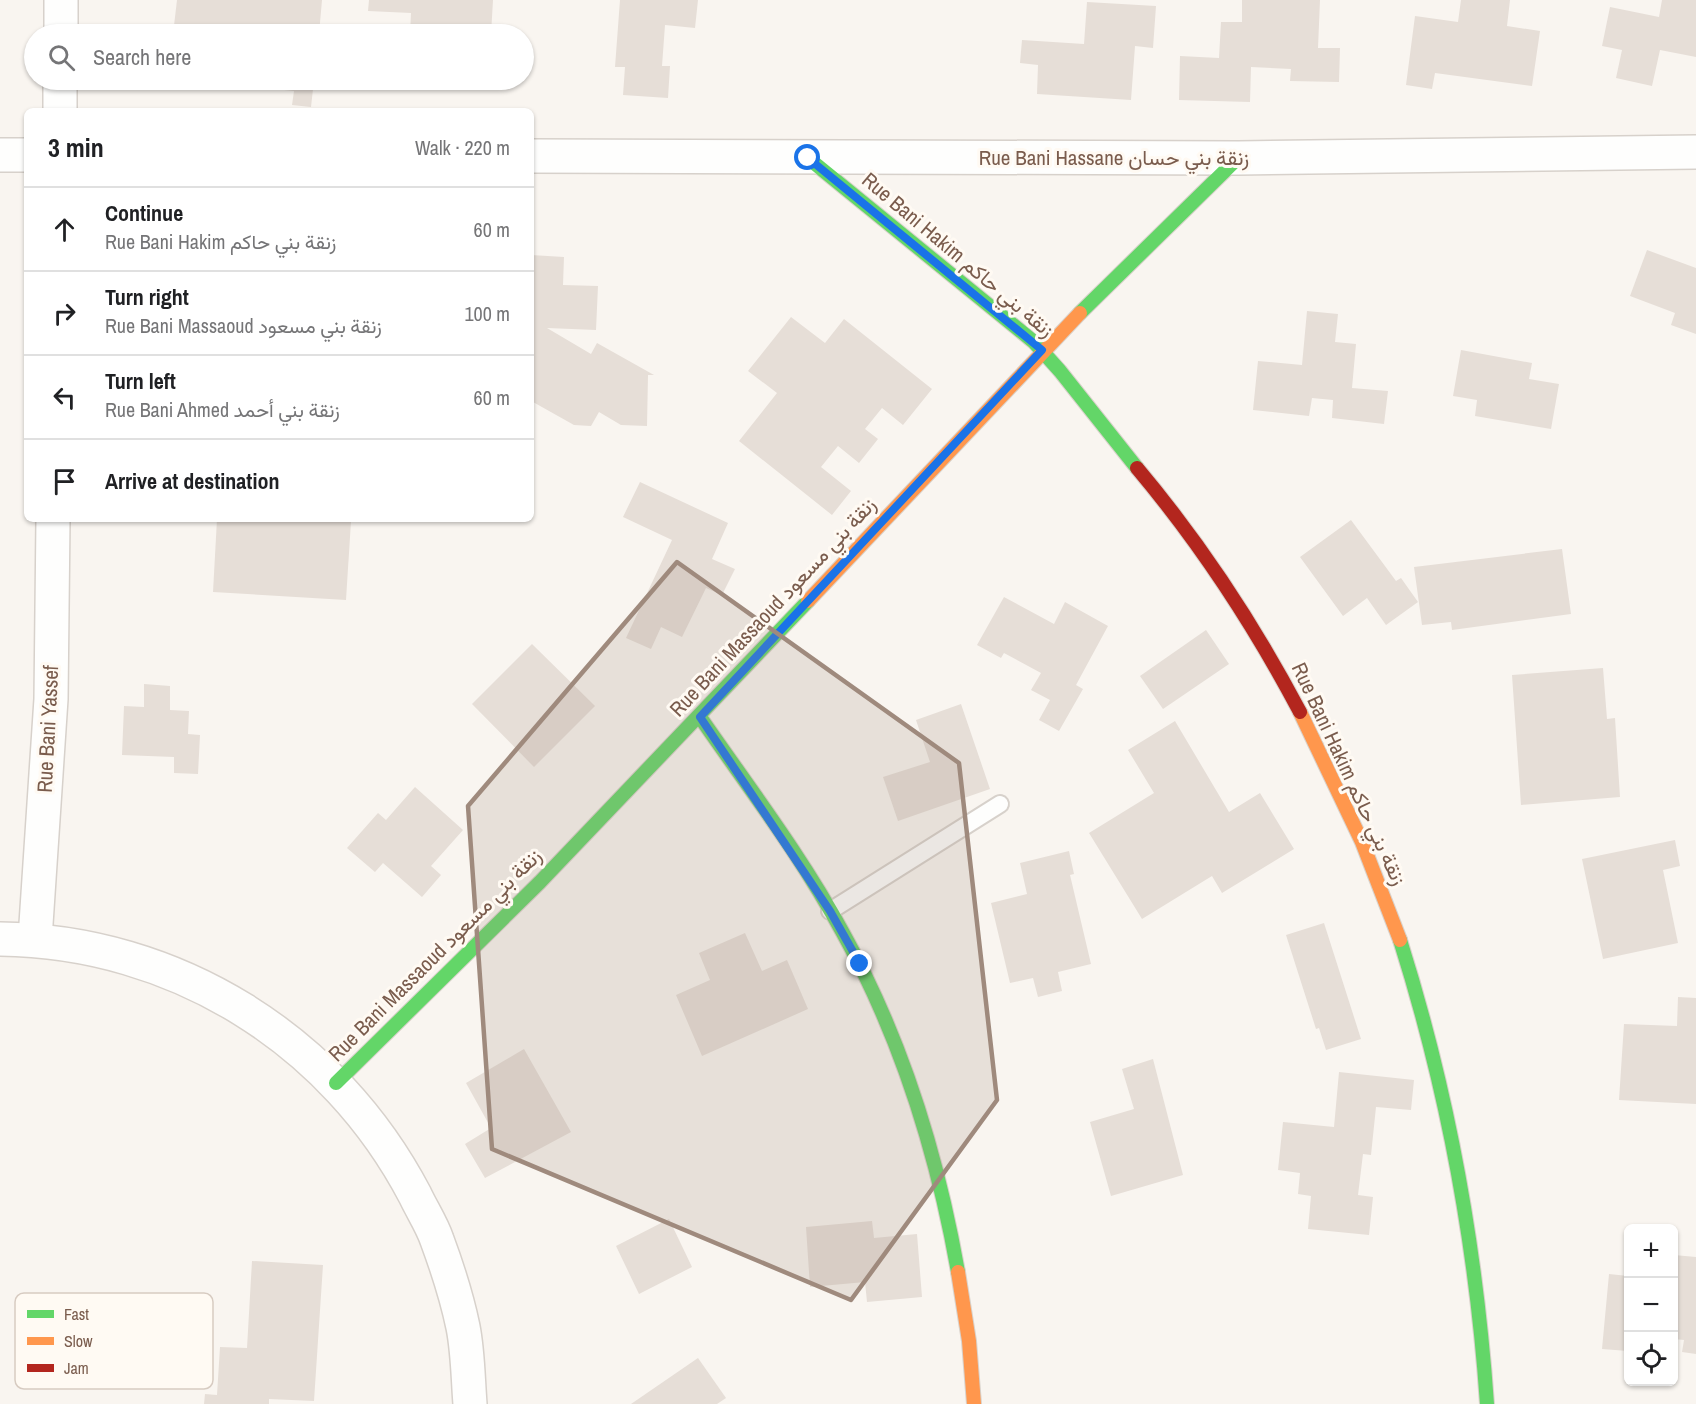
<!DOCTYPE html>
<meta charset="utf-8">
<style>
:root{--surface:#fff;--page:#f6f6f6;--text:#202124;--muted:#757577;--line:#e0e0e0}
body{margin:0;font-family:"Archivo Narrow",Vazirmatn,sans-serif;background:var(--page);color:var(--text)}
.controls{position:absolute;right:18px;bottom:18px;display:grid;overflow:hidden;border-radius:9px;box-shadow:0 2px 4px #0004}
.controls button{width:54px;height:54px;display:grid;place-items:center;padding:0;border:0;border-bottom:2px solid var(--line);background:var(--surface);color:var(--text);font:30px sans-serif}
.stop{position:absolute;width:18px;height:18px;margin:-14px;border:4px solid #1a73e8;border-radius:50%;background:#fff}
.stop.end{background:#1a73e8;border-color:#fff;box-shadow:0 2px 6px #0008}
.list{margin:0;padding:0;list-style:none}
h2{display:flex;justify-content:space-between;align-items:center;height:78px;margin:0;padding:0 24px;font-size:26px}
h2 small{font-size:20px;font-weight:400;color:var(--muted)}
.list li{display:grid;grid-template-columns:39px 1fr auto;gap:18px;align-items:center;box-sizing:border-box;height:84px;padding:0 24px;border-top:2px solid var(--line)}
.list b{display:block;font-size:22px;white-space:nowrap}
.list p{margin:0;font-size:20px;white-space:nowrap;color:var(--muted)}
.list em{font-size:20px;font-style:normal;color:var(--muted)}
.icon{flex:none;width:33px;height:33px;fill:none;stroke:currentColor;stroke-width:2;stroke-linecap:round;stroke-linejoin:round}
.map{position:relative;flex:none;width:1696px;height:1404px;overflow:hidden}
.search{position:absolute;background:var(--surface);box-shadow:0 2px 4px #0004;left:24px;top:24px;width:510px;height:66px;display:flex;align-items:center;gap:15px;box-sizing:border-box;padding:0 21px;border-radius:33px;color:var(--muted);font-size:22px}
.panel{position:absolute;background:var(--surface);box-shadow:0 2px 4px #0004;left:24px;top:108px;width:510px;height:414px;border-radius:9px}
.map>svg:first-child{display:block}
.building{fill:#e6ded7}
.lines{fill:none;stroke-linecap:round;stroke-linejoin:round}
.lane-casing{stroke:#d7d1cb;stroke-width:20}
.street-casing{stroke:#d7d1cb;stroke-width:36}
.fast-casing{stroke:#d9d2cb;stroke-width:16}
.slow-casing{stroke:#d9d2cb;stroke-width:16}
.jam-casing{stroke:#d9d2cb;stroke-width:16}
.lane{stroke:#fefefd;stroke-width:16}
.street{stroke:#fefefd;stroke-width:33}
.fast{stroke:#63d668;stroke-width:14}
.slow{stroke:#ff974d;stroke-width:14}
.jam{stroke:#b3261e;stroke-width:14}
.route{stroke:#1a73e8;stroke-width:8}
.marked{fill:#9f8a7d;fill-opacity:0.2;stroke:#9f8a7d;stroke-width:4.5;stroke-linejoin:round}
.labels{text-anchor:middle;stroke-width:6;stroke-linejoin:round;paint-order:stroke}
.street-label{font-size:21px;fill:#7a5c4d;stroke:#fffaf3}
.key{fill:#fffaf3;stroke:#d7cbc1;stroke-width:1.5}
.key-label{font-size:16px;fill:#7a5c4d}
</style>
<div class="map">
<svg width="1696" height="1404" viewBox="0 0 1696 1404">
<rect width="100%" height="100%" fill="#f9f5f0"/>
<g class="building">
<path d="M177,0H322L319,34H173Z"/>
<path d="M369,0H493L491,34H410L411,13L368,11Z"/>
<path d="M620,0H698L695,28L665,25L662,66H670L668,98L623,95L625,67H615Z"/>
<path d="M1242,0H1320L1318,48H1340L1339,82L1290,81L1291,69L1251,67L1250,102L1179,100L1180,56L1219,58L1221,22H1242Z"/>
<path d="M1461,0H1510L1507,26L1540,31L1532,86L1435,73L1432,89L1406,85L1415,16L1458,22Z"/>
<path d="M1662,0H1696V57L1660,50L1652,86L1616,78L1622,50L1602,46L1610,7L1659,17Z"/>
<path d="M1087,2L1156,6L1153,48L1135,46L1131,100L1037,94L1038,65L1020,63L1022,40L1084,44Z"/>
<path d="M256,80H314L311,107L292,105L294,91L255,87Z"/>
<path d="M435,80H489L488,84Z"/>
<path d="M1647,250L1696,268V334L1671,325L1675,313L1630,296Z"/>
<path d="M531,255L564,257L563,285L598,286L596,330L547,328L591,354L597,343L654,375H648L647,426L621,425L599,412L591,426L574,425L533,402L531,408Z"/>
<path d="M1307,311L1338,314L1335,342L1356,344L1352,388L1388,391L1384,424L1332,418L1333,400L1312,398L1309,416L1253,410L1258,361L1302,365Z"/>
<path d="M791,317L825,343L844,319L932,389L903,425L882,408L865,429L878,439L859,463L838,446L821,467L851,491L832,515L739,441L777,393L748,371Z"/>
<path d="M1461,350L1532,363L1529,379L1559,384L1551,429L1475,416L1477,400L1453,396Z"/>
<path d="M640,482L728,523L712,559L735,569L722,595L706,588L682,637L661,627L651,649L626,638L672,540L623,517Z"/>
<path d="M217,519L351,521L346,600L213,592Z"/>
<path d="M1351,520L1396,581L1401,578L1418,602L1386,625L1367,598L1343,616L1300,557Z"/>
<path d="M1562,549L1571,614L1452,630L1451,622L1422,625L1414,567Z"/>
<path d="M1004,597L1054,624L1065,602L1108,626L1076,685L1083,689L1059,731L1039,720L1050,700L1031,690L1041,673L1004,653L1001,658L977,645Z"/>
<path d="M1206,630L1229,664L1163,709L1140,676Z"/>
<path d="M532,644L595,706L534,767L472,704Z"/>
<path d="M1603,668L1607,719L1615,718L1620,797L1521,805L1512,675Z"/>
<path d="M144,684L170,686V710L189,711L188,734L200,735L198,774L174,773V757L122,755L124,706L144,707Z"/>
<path d="M961,704L990,789L898,821L883,777L930,762L916,720Z"/>
<path d="M1175,721L1229,812L1260,793L1294,849L1222,893L1212,876L1142,919L1089,833L1154,793L1128,750Z"/>
<path d="M415,787L463,830L431,866L441,875L422,897L383,863L375,872L347,848L378,813L386,820Z"/>
<path d="M1675,840L1680,866L1663,870L1678,943L1603,959L1582,859Z"/>
<path d="M1069,851L1074,874L1070,875L1091,964L1058,972L1062,991L1038,997L1033,978L1010,983L991,903L1027,894L1020,863Z"/>
<path d="M1324,923L1361,1039L1326,1050L1319,1028L1316,1029L1286,935Z"/>
<path d="M745,933L762,971L787,960L808,1009L702,1056L676,995L710,980L699,953Z"/>
<path d="M1678,997L1696,998V1104L1619,1100L1624,1024L1677,1026Z"/>
<path d="M524,1049L571,1132L485,1178L465,1144L491,1128L466,1083Z"/>
<path d="M1153,1059L1183,1175L1111,1196L1090,1122L1134,1109L1122,1069Z"/>
<path d="M1339,1072L1414,1080L1411,1110L1376,1107L1371,1155L1363,1154L1358,1195L1373,1197L1369,1235L1308,1229L1311,1196L1298,1194L1300,1173L1278,1170L1283,1122L1334,1127Z"/>
<path d="M669,1219L692,1267L639,1294L616,1246Z"/>
<path d="M872,1221L874,1238L917,1234L922,1297L867,1302L865,1282L810,1287L806,1227Z"/>
<path d="M1674,1255L1696,1257V1354L1682,1352L1684,1340L1674,1339Z"/>
<path d="M252,1261L323,1265L314,1401L269,1399V1404H204L205,1394L217,1395L220,1347L247,1348Z"/>
<path d="M1609,1274L1628,1276V1351L1602,1349Z"/>
<path d="M698,1358L726,1398L717,1404H631Z"/>
</g>
<g class="lines">
<defs>
<path id="lane" d="M830,911L1000,804"/>
<g id="street">
<path d="M61,34V0"/>
<path d="M60,111V80"/>
<path d="M0,155H27"/>
<path d="M531,156L1238,158L1696,152"/>
<path d="M0,939C176,941 334,1040 415,1195C422,1210 432,1225 437,1240C447,1267 457,1298 463,1327C468,1352 468,1379 470,1404"/>
<path d="M35,939L51,699L53,519"/>
</g>
<g id="fast">
<path d="M808,158L1034,342L1060,371L1137,468"/>
<path d="M1080,313L1238,158"/>
<path d="M700,717C749,788 802,857 843,933C902,1039 937,1153 958,1272"/>
<path d="M1400,940C1448,1092 1476,1245 1487,1404"/>
<path d="M336,1083L540,882L808,601"/>
</g>
<g id="slow">
<path d="M808,601L1080,313"/>
<path d="M1300,712L1362,842L1400,940"/>
<path d="M958,1272L969,1341L974,1404"/>
</g>
<path id="jam" d="M1137,468C1200,543 1254,625 1300,712"/>
</defs>
<use href="#lane" class="lane-casing"/>
<use href="#street" class="street-casing"/>
<use href="#fast" class="fast-casing"/>
<use href="#slow" class="slow-casing"/>
<use href="#jam" class="jam-casing"/>
<use href="#lane" class="lane"/>
<use href="#street" class="street"/>
<use href="#fast" class="fast"/>
<use href="#slow" class="slow"/>
<use href="#jam" class="jam"/>
</g>
<g class="lines">
<path class="route" d="M808,158L1042,350L700,717L830,911L860,964"/>
</g>
<path class="marked" d="M677,562L959,763L997,1100L851,1300L492,1149L468,806Z"/>
<g class="labels">
<g class="street-label">
<text x="1114" y="165">Rue Bani Hassane زنقة بني حسان</text>
<text transform="translate(958 255) rotate(40)" y="7">Rue Bani Hakim زنقة بني حاكم</text>
<text transform="translate(773 607) rotate(-47)" y="7">Rue Bani Massaoud زنقة بني مسعود</text>
<text transform="translate(48 729) rotate(-87)" y="7">Rue Bani Yassef</text>
<text transform="translate(1349 774) rotate(65)" y="7">Rue Bani Hakim زنقة بني حاكم</text>
<text transform="translate(435 955) rotate(-45)" y="7">Rue Bani Massaoud زنقة بني مسعود</text>
</g>
</g>
<rect x="15" y="1293" width="198" height="96" rx="9" class="key"/>
<rect x="27" y="1310" width="27" height="8" fill="#63d668"/>
<rect x="27" y="1337" width="27" height="8" fill="#ff974d"/>
<rect x="27" y="1364" width="27" height="8" fill="#b3261e"/>
<g class="key-label">
<text x="64" y="1320">Fast</text>
<text x="64" y="1347">Slow</text>
<text x="64" y="1374">Jam</text>
</g>
</svg>
<div class="controls">
<button>+</button>
<button>−</button>
<button><svg class="icon" aria-label="locate" viewBox="0 0 24 24"><circle cx="12" cy="12" r="6"/><path d="M12 2v4M12 18v4M2 12h4M18 12h4"/></svg></button>
</div>
<div class="stop" style="left:808px;top:158px"></div>
<div class="stop end" style="left:860px;top:964px"></div>
<div class="search"><svg class="icon" aria-label="search" viewBox="0 0 24 24"><circle cx="10" cy="10" r="6"/><path d="M15 15l6 6"/></svg>Search here</div>
<section class="panel">
<h2>3 min<small>Walk · 220 m</small></h2>
<ul class="list">
<li><svg class="icon" aria-label="ahead" viewBox="0 0 24 24"><path d="M12 20V5M6 11l6-6 6 6"/></svg><div><b>Continue</b><p>Rue Bani Hakim زنقة بني حاكم</p></div><em>60 m</em></li>
<li><svg class="icon" aria-label="right" viewBox="0 0 24 24"><path d="M7 20v-9h11M14 6l5 5-5 5"/></svg><div><b>Turn right</b><p>Rue Bani Massaoud زنقة بني مسعود</p></div><em>100 m</em></li>
<li><svg class="icon" aria-label="left" viewBox="0 0 24 24"><path d="M17 20v-9H6M10 6l-5 5 5 5"/></svg><div><b>Turn left</b><p>Rue Bani Ahmed زنقة بني أحمد</p></div><em>60 m</em></li>
<li><svg class="icon" aria-label="arrive" viewBox="0 0 24 24"><path d="M6 21V4h12l-3 4 3 4H6"/></svg><div><b>Arrive at destination</b></div></li>
</ul>
</section>
</div>
